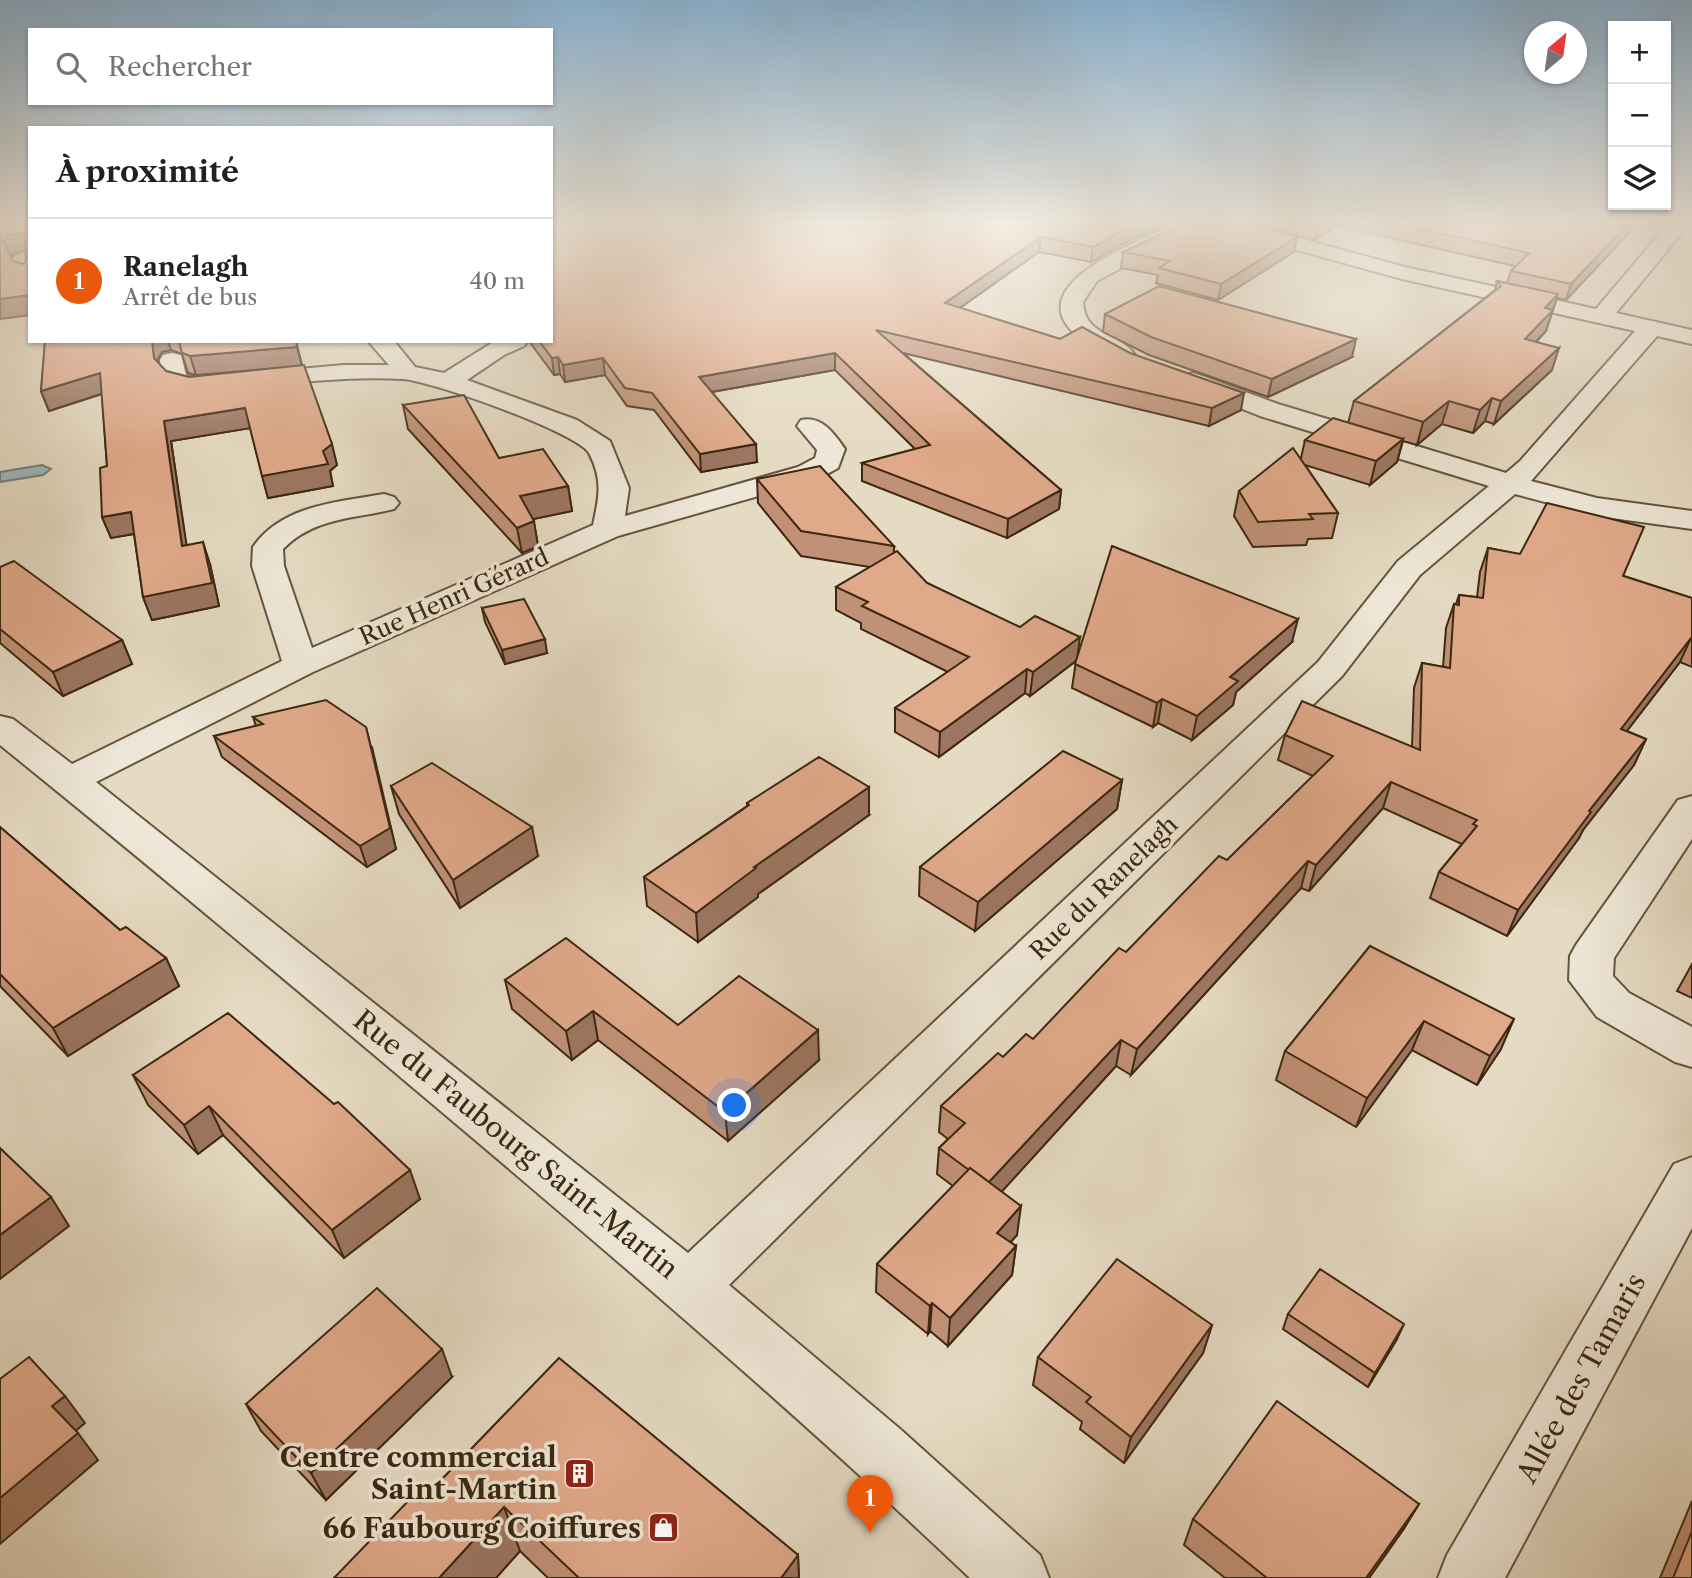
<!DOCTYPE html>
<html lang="fr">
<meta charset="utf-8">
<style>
:root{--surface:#fff;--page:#f2f2f2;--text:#202124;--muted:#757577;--line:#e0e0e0;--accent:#ea580c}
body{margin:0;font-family:"Libre Caslon Text",serif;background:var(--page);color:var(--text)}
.controls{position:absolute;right:21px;top:21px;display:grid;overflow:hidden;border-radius:0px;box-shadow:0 2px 5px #0004}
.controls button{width:63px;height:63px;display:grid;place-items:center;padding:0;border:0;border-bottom:2px solid var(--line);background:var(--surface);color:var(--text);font:35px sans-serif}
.compass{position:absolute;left:1524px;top:21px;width:63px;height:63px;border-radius:50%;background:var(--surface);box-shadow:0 2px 5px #0004;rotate:29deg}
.you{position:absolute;left:735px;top:1106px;width:24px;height:24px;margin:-18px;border:5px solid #fff;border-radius:50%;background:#1a73e8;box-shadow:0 0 0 10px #1a73e833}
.badge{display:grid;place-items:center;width:46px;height:46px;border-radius:50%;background:var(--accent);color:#fff;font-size:23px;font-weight:700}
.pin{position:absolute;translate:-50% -58px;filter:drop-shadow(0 2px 4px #0008)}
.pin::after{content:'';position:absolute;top:37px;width:24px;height:21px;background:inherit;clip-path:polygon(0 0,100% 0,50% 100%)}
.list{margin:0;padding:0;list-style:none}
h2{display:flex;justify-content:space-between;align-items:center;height:91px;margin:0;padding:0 28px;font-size:30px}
h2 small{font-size:23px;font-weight:400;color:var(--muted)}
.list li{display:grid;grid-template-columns:46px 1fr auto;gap:21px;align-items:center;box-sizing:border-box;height:126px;padding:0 28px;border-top:2px solid var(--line)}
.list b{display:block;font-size:26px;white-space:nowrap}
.list p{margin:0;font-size:23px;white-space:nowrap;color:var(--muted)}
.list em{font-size:23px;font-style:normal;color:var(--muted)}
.icon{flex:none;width:38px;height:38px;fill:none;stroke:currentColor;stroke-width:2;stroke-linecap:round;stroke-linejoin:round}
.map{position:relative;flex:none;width:1692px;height:1578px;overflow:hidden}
.search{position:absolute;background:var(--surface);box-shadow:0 2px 5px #0004;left:28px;top:28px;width:525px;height:77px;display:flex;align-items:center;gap:18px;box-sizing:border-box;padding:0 24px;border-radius:0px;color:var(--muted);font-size:26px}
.panel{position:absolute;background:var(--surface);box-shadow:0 2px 5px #0004;left:28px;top:126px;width:525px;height:217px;border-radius:0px}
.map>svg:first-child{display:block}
.water{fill:#9cb7be;stroke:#767e79;stroke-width:2}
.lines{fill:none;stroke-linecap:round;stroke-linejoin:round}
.minor-casing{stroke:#66543d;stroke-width:4}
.minor{fill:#eee7d7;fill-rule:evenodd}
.wall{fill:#c19177;stroke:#3c2811;stroke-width:2;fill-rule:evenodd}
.shaded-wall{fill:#9d7661;stroke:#3c2811;stroke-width:2}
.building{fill:#e0a98a;stroke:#3c2811;stroke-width:2;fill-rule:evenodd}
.labels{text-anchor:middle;stroke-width:7;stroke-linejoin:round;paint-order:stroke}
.street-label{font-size:24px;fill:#3c2811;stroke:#eee7d7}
.near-street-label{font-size:28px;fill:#3c2811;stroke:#eee7d7}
.near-poi-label{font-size:28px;font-weight:bold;fill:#3c2811;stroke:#eee7d7;text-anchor:end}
</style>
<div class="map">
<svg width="1692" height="1578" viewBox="0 0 1692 1578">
<rect width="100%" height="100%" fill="#e5dac2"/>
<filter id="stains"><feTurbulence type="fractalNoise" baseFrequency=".00286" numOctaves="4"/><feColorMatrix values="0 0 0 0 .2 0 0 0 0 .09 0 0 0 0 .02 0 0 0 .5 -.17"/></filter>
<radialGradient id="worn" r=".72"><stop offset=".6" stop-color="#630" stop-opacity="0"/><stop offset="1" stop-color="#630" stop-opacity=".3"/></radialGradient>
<path class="water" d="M42,465L51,469L43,475L0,482V472Z"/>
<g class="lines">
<defs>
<g id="minor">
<path d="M1174,224H1200L1197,228L1097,281L1083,302C1085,338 1120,332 1135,355L1132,360C1114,365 1097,352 1083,341C1010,287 1136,244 1174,224Z"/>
<path d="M1214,224H1247L1405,267L1596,309L1668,224H1689L1616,313L1692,330V344L1657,336L1531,481L1597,498L1692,511V529L1597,516L1515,494L1420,575L1342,676L729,1285L900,1429L1040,1555L1049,1578H970C796,1413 614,1257 430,1102C288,982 145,862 0,745V716L13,719L72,764L282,661L252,566L253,547C282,505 338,502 384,494L394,497L399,503L394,509C355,519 314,517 283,549L284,566L312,648L593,525C599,497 603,480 589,453C577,432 431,381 403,379C334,375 264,387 196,394C170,388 162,389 160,360L163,355L172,353L181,355L186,375L196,378L344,365H389L368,341H394L415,367L444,373L495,341H528L524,346L504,355L467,380L577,420L610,441L629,488L625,516L798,467L815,458L817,450L797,426L801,420C821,415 834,433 845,449L838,468L818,479L618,536L313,672L96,782L688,1253L1318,662L1398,561L1489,486L1260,416L1184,386L1180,381L1184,376L1193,373L1202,376L1278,404L1506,473L1520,461L1635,331L1402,279L1217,228Z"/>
<path d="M23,253L30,254V279L22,278L12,259L16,255Z"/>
<path d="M1692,796V839L1614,958L1613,976L1629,993L1692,1027V1067L1675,1062L1597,1017L1569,980L1570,956L1576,945L1678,800Z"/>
<path d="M1692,1157V1228L1505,1578H1438L1447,1555L1674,1164Z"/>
</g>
</defs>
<use href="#minor" class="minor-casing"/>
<use href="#minor" class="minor"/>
</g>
<g class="wall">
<path d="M551,224H1165L1124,243L1091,262L1039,252L960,308L1060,339L1130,353L1241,410L1209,426L903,353L1061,490L1059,509L1007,538L862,481V463L915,449L835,370L712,392L757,462L701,472L654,410L627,406L605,375L565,382L560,374L554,375L529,341H551Z"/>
<path d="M1257,224H1632L1629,233L1566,300L1557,298L1546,331L1536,342L1552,370L1494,424L1485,421L1473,433L1442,424L1417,445L1403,441L1397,462L1370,485L1305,465L1338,513L1332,538L1308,539L1306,545L1253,547L1234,516L1239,491L1301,458L1305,440L1348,423L1354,401L1495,290L1497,281L1507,283L1511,271L1515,266L1337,226L1314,240Z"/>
<path d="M1297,237L1294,252L1218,300L1156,283L1158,275L1121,268L1123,252Z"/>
<path d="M1105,314L1352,357L1268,397L1149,355L1103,332Z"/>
<path d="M45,341H296L302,365L337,465L330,471L333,486L268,498L250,428L171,441L186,545L210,564L219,606L152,620L143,597L134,534L111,538L102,517L107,466L102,394L49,411L41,391ZM171,350L182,354L188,373L196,375L231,372L189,377L166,371L158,363V359L162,352Z"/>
<path d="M403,405L499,458L568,486L572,511L533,519L538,546L522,553L408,429Z"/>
<path d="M757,479L894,546V553L927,583L1078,656L1292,642L1236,692L1233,705L1192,740L1158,723L1153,727L1072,688L1076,661L1030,696L1025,693L939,757L895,732V708L948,672L861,629V623L836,610V587L870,567L801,556L758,503Z"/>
<path d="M1488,548L1624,576L1692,598V667L1680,662L1627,731L1646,739L1634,765L1583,830L1579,838L1507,936L1430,898L1439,872L1462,844L1383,808L1309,891L1301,888L1131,1075L1116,1066L1002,1191L1017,1235L1010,1242L1016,1246L1012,1275L948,1346L930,1331L928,1334L876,1292L877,1264L953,1186L937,1174L939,1148L948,1139L939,1132L941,1106L1003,1057L1033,1039L1126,952L1227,860L1313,776L1278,760L1285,735L1412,747L1414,688L1422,663L1443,667L1446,628L1454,604H1456L1459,595L1477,597L1480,572Z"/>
<path d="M0,567L122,640L132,664L63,696L0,643Z"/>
<path d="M482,608L547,653L505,664L485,622Z"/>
<path d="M253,717L372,747L396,849L367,867L222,757L214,736L256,726Z"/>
<path d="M1122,780L1117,809L975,931L919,896L920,867Z"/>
<path d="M391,786L538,856L460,908L399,814Z"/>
<path d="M747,803L869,815L758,894V897L698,942L647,906L644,877L747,806Z"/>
<path d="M0,827L120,930L166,958L179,986L68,1056L0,986Z"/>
<path d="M1370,946L1501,1049L1477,1085L1412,1050L1356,1127L1276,1080L1285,1051Z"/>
<path d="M1692,964V998L1677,991Z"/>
<path d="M505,980L678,1025L819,1060L728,1141L598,1040L572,1060L512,1009Z"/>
<path d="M133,1075L334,1104L420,1199L344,1258L223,1135L198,1154L148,1105Z"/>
<path d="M1288,1314L1397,1339L1368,1387L1283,1329Z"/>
<path d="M1212,1325L1203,1353L1124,1463L1080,1429L1082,1422L1033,1385L1038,1357Z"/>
<path d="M559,1358L798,1555L799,1578H548L520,1551L496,1578H334L420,1502Z"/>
<path d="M452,1377L326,1500L261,1431L246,1404Z"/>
<path d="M1692,1501V1578H1660Z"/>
<path d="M1419,1504L1403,1530L1369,1578H1225L1184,1545L1193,1519Z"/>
</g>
<g class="shaded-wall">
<path d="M1135,224H1165L1124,243L1091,262L1093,247Z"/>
<path d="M1319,224H1338L1337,226L1314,240L1317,225Z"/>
<path d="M1628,224H1632L1629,233L1566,300L1571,284Z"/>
<path d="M24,234L30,251L15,252L9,259L3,241L9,235Z"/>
<path d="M1041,237L1039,252L944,319L945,303Z"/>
<path d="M1297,237L1294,252L1218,300L1221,284Z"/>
<path d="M1558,294L1546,331L1518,361L1525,339L1545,308Z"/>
<path d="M30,295V315L0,319V299Z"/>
<path d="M1356,339L1352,357L1268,397L1272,379Z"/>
<path d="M152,341H168L171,350L162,352L158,359L160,377L154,358Z"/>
<path d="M297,347L302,366L196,375L190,356Z"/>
<path d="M1559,348L1552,370L1494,424L1501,401Z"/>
<path d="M835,353V370L700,394L699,377Z"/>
<path d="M558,357L560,374L554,375L552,358Z"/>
<path d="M603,358L605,375L565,382L563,365Z"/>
<path d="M100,373L107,392L49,411L41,391Z"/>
<path d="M1244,393L1241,410L1209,426L1212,408Z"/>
<path d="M1492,398L1485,421L1473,433L1480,410Z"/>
<path d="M1449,401L1442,424L1417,445L1423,422Z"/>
<path d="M245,408L251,428L171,441L190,568L182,546L164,421Z"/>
<path d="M1403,439L1397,462L1370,485L1376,461Z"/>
<path d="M332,444L337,465L330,471L333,486L268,498L262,476L323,451Z"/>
<path d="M756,444L757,462L701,472L700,454Z"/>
<path d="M568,486L572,511L524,521L520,496Z"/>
<path d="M1061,490L1059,509L1007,538L1008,519Z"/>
<path d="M131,512L139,533L111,538L102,517Z"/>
<path d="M534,521L538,546L522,553L517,528Z"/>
<path d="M203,542L210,564L219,606L152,620L143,597Z"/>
<path d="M1298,619L1292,642L1236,692L1233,705L1192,740L1197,716L1230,677Z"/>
<path d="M1080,637L1077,660L1030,696L1033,672Z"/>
<path d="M1691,638L1680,662L1609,754L1621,729Z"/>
<path d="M545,639L547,653L505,664L502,650Z"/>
<path d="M122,640L132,664L63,696L53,672Z"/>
<path d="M1027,669L1025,693L939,757L940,732Z"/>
<path d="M1162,699L1158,723L1153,727L1157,703Z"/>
<path d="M366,727L396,849L367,867L360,846Z"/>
<path d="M1646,739L1634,765L1583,830L1579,838L1507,936L1518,910L1589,811Z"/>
<path d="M1122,780L1117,809L975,931L978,902Z"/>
<path d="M1391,782L1383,808L1309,891L1316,865Z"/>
<path d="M869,787V815L758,894V897L698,942L696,913L754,867Z"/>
<path d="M532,827L538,856L460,908L453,880Z"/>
<path d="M1308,861L1301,888L1131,1075L1137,1049Z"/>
<path d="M166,958L179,986L68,1056L53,1028Z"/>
<path d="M593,1011L598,1040L572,1060L566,1031Z"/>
<path d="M1514,1019L1501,1049L1477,1085L1490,1056Z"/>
<path d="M1424,1021L1412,1050L1356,1127L1367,1098Z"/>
<path d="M818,1030L819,1060L728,1141L725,1112Z"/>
<path d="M1121,1040L1116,1066L985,1210L988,1183Z"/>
<path d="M209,1106L223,1135L198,1154L184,1125Z"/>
<path d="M410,1170L420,1199L344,1258L332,1230Z"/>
<path d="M51,1197L69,1226L0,1279V1235Z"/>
<path d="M1021,1206L1017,1235L994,1261L997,1233Z"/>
<path d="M1016,1246L1012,1275L948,1346L950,1318Z"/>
<path d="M932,1303L930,1331L928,1334L930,1306Z"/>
<path d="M1404,1324L1397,1339L1368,1387L1375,1373Z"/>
<path d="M1212,1325L1203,1353L1124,1463L1131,1437Z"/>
<path d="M442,1349L452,1377L326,1500L311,1473Z"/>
<path d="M65,1396L85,1423L73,1433L52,1406Z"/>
<path d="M78,1433L98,1460L0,1544V1498Z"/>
<path d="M1419,1504L1403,1530L1369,1578H1366Z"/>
<path d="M504,1507L520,1551L496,1578H439Z"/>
<path d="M798,1555L799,1578H781Z"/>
</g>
<g class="building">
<path d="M0,224H30V295L0,299ZM24,234L26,261L23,264L13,261L3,241L9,235Z"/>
<path d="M551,224H1135L1093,247L1041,237L945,303L1060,339L1082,327L1130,353L1244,393L1212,408L876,330L1061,490L1008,519L862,463L930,445L835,353L699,377L756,444L700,454L652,393L625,388L603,358L563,365L558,357L552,358L539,341H551Z"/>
<path d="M1183,224H1249L1297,237L1221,284L1159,268L1170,261L1123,252Z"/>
<path d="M1397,224H1628L1571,284L1511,271L1529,253Z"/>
<path d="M1497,281L1558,294L1545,308L1553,310L1525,339L1559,348L1501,401L1492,398L1480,410L1449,401L1423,422L1354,401L1501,286Z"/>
<path d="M1159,286L1356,339L1272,379L1151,337L1105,314Z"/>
<path d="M45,341H152L154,358L166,371L189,377L304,365L332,444L323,451L328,464L262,476L245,408L164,421L182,546L203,542L212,583L143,597L131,512L102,517L100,468L107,466L100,373L41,391Z"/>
<path d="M179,341H296L297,347L190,356L182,353Z"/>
<path d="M464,395L499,458L543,449L568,486L520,496L534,521L517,528L403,405Z"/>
<path d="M1333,418L1403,439L1376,461L1305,440Z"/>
<path d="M1293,448L1338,513L1309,514L1313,519L1258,522L1239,491Z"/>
<path d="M820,466L894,546L801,531L757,479Z"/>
<path d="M1547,503L1644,527L1623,576L1692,598V638H1691L1621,729L1646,739L1589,811L1591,812L1518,910L1439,872L1477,826L1473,824L1477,820L1391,782L1316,865L1308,861L1137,1049L1121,1040L989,1182L970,1168L969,1170L939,1148L965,1123L941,1106L998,1053L1003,1057L1026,1034L1033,1039L1119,948L1126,952L1219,856L1227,860L1333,756L1285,735L1302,701L1420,750L1422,663L1450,668L1454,604L1459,605V595L1483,598L1488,548L1520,554Z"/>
<path d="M1112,546L1298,619L1230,677L1238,681L1197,716L1162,699L1157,703L1075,664Z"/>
<path d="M897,551L927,583L1020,627L1035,616L1080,637L1033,672L1027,669L940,732L895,708L969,657L862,606L868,602L836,587Z"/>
<path d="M14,561L122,640L53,672L0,629V567Z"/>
<path d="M524,599L545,639L502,650L482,608Z"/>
<path d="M326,700L366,727L390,828L360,846L214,736L263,724L253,717Z"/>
<path d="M1063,751L1122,780L978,902L920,867Z"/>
<path d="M819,757L869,787L754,867L756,868L696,913L644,877L749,805L747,803Z"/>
<path d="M432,763L532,827L453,880L391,786Z"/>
<path d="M0,827L120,930L126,927L166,958L53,1028L0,974Z"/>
<path d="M566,938L678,1025L739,976L818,1030L725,1112L593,1011L566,1031L505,980Z"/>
<path d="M1370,946L1514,1019L1490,1056L1424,1021L1367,1098L1285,1051Z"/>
<path d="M228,1013L334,1104L338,1102L410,1170L332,1230L209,1106L184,1125L133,1075Z"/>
<path d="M0,1148L51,1197L0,1235Z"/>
<path d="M970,1168L1021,1206L997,1233L1016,1246L950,1318L932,1303L930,1306L877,1264Z"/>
<path d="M1117,1259L1212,1325L1131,1437L1086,1402L1091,1397L1038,1357Z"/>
<path d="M1320,1269L1404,1324L1375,1373L1288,1314Z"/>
<path d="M377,1288L442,1349L311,1473L246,1404Z"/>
<path d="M29,1357L65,1396L52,1406L78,1433L0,1498V1379Z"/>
<path d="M559,1358L798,1555L781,1578H579L504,1507L439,1578H334L412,1497L420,1502Z"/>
<path d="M1277,1401L1419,1504L1366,1578H1267L1193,1519Z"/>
<path d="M1692,1531V1578H1673Z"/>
</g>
<linearGradient id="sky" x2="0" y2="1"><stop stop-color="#89b5d7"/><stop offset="0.5" stop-color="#f3eee4"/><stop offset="1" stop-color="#f3eee4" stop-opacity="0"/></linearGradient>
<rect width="1692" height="445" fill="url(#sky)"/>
<defs>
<symbol id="building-square" viewBox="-11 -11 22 22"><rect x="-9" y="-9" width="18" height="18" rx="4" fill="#8f2418" stroke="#eee7d7"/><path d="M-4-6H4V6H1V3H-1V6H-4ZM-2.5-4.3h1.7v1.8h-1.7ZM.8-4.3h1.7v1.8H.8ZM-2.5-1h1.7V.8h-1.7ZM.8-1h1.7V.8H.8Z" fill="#fff"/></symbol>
<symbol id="shop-square" viewBox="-11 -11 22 22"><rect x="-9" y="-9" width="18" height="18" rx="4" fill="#8f2418" stroke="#eee7d7"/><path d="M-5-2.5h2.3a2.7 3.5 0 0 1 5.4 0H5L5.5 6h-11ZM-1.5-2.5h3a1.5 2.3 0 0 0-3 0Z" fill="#fff"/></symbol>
</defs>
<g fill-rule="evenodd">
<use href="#building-square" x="562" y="1456" width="35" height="35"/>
<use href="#shop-square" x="646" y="1510" width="35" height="35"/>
</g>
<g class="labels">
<g class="street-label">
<text transform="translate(454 597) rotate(-24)" y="8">Rue Henri Gérard</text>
<text transform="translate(1104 888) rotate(-44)" y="8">Rue du Ranelagh</text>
</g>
<g class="near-street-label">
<text transform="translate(516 1144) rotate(39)" y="10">Rue du Faubourg Saint-Martin</text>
<text transform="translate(1581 1378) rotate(-61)" y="10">Allée des Tamaris</text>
</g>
<g class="near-poi-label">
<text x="557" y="1467">Centre commercial<tspan x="557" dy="32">Saint-Martin</tspan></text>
<text x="641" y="1538">66 Faubourg Coiffures</text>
</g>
</g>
<rect width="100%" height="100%" filter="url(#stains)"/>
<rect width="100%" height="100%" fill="url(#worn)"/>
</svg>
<div class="controls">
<button>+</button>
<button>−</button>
<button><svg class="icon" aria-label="layers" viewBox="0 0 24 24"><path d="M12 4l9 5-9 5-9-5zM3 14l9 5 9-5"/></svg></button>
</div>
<svg class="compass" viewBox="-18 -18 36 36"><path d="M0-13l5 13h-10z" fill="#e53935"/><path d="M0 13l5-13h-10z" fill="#757577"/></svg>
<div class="you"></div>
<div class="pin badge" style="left:870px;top:1533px">1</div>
<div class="search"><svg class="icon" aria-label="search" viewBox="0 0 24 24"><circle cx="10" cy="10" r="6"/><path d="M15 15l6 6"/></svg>Rechercher</div>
<section class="panel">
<h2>À proximité<small></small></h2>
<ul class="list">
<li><span class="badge">1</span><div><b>Ranelagh</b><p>Arrêt de bus</p></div><em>40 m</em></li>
</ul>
</section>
</div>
